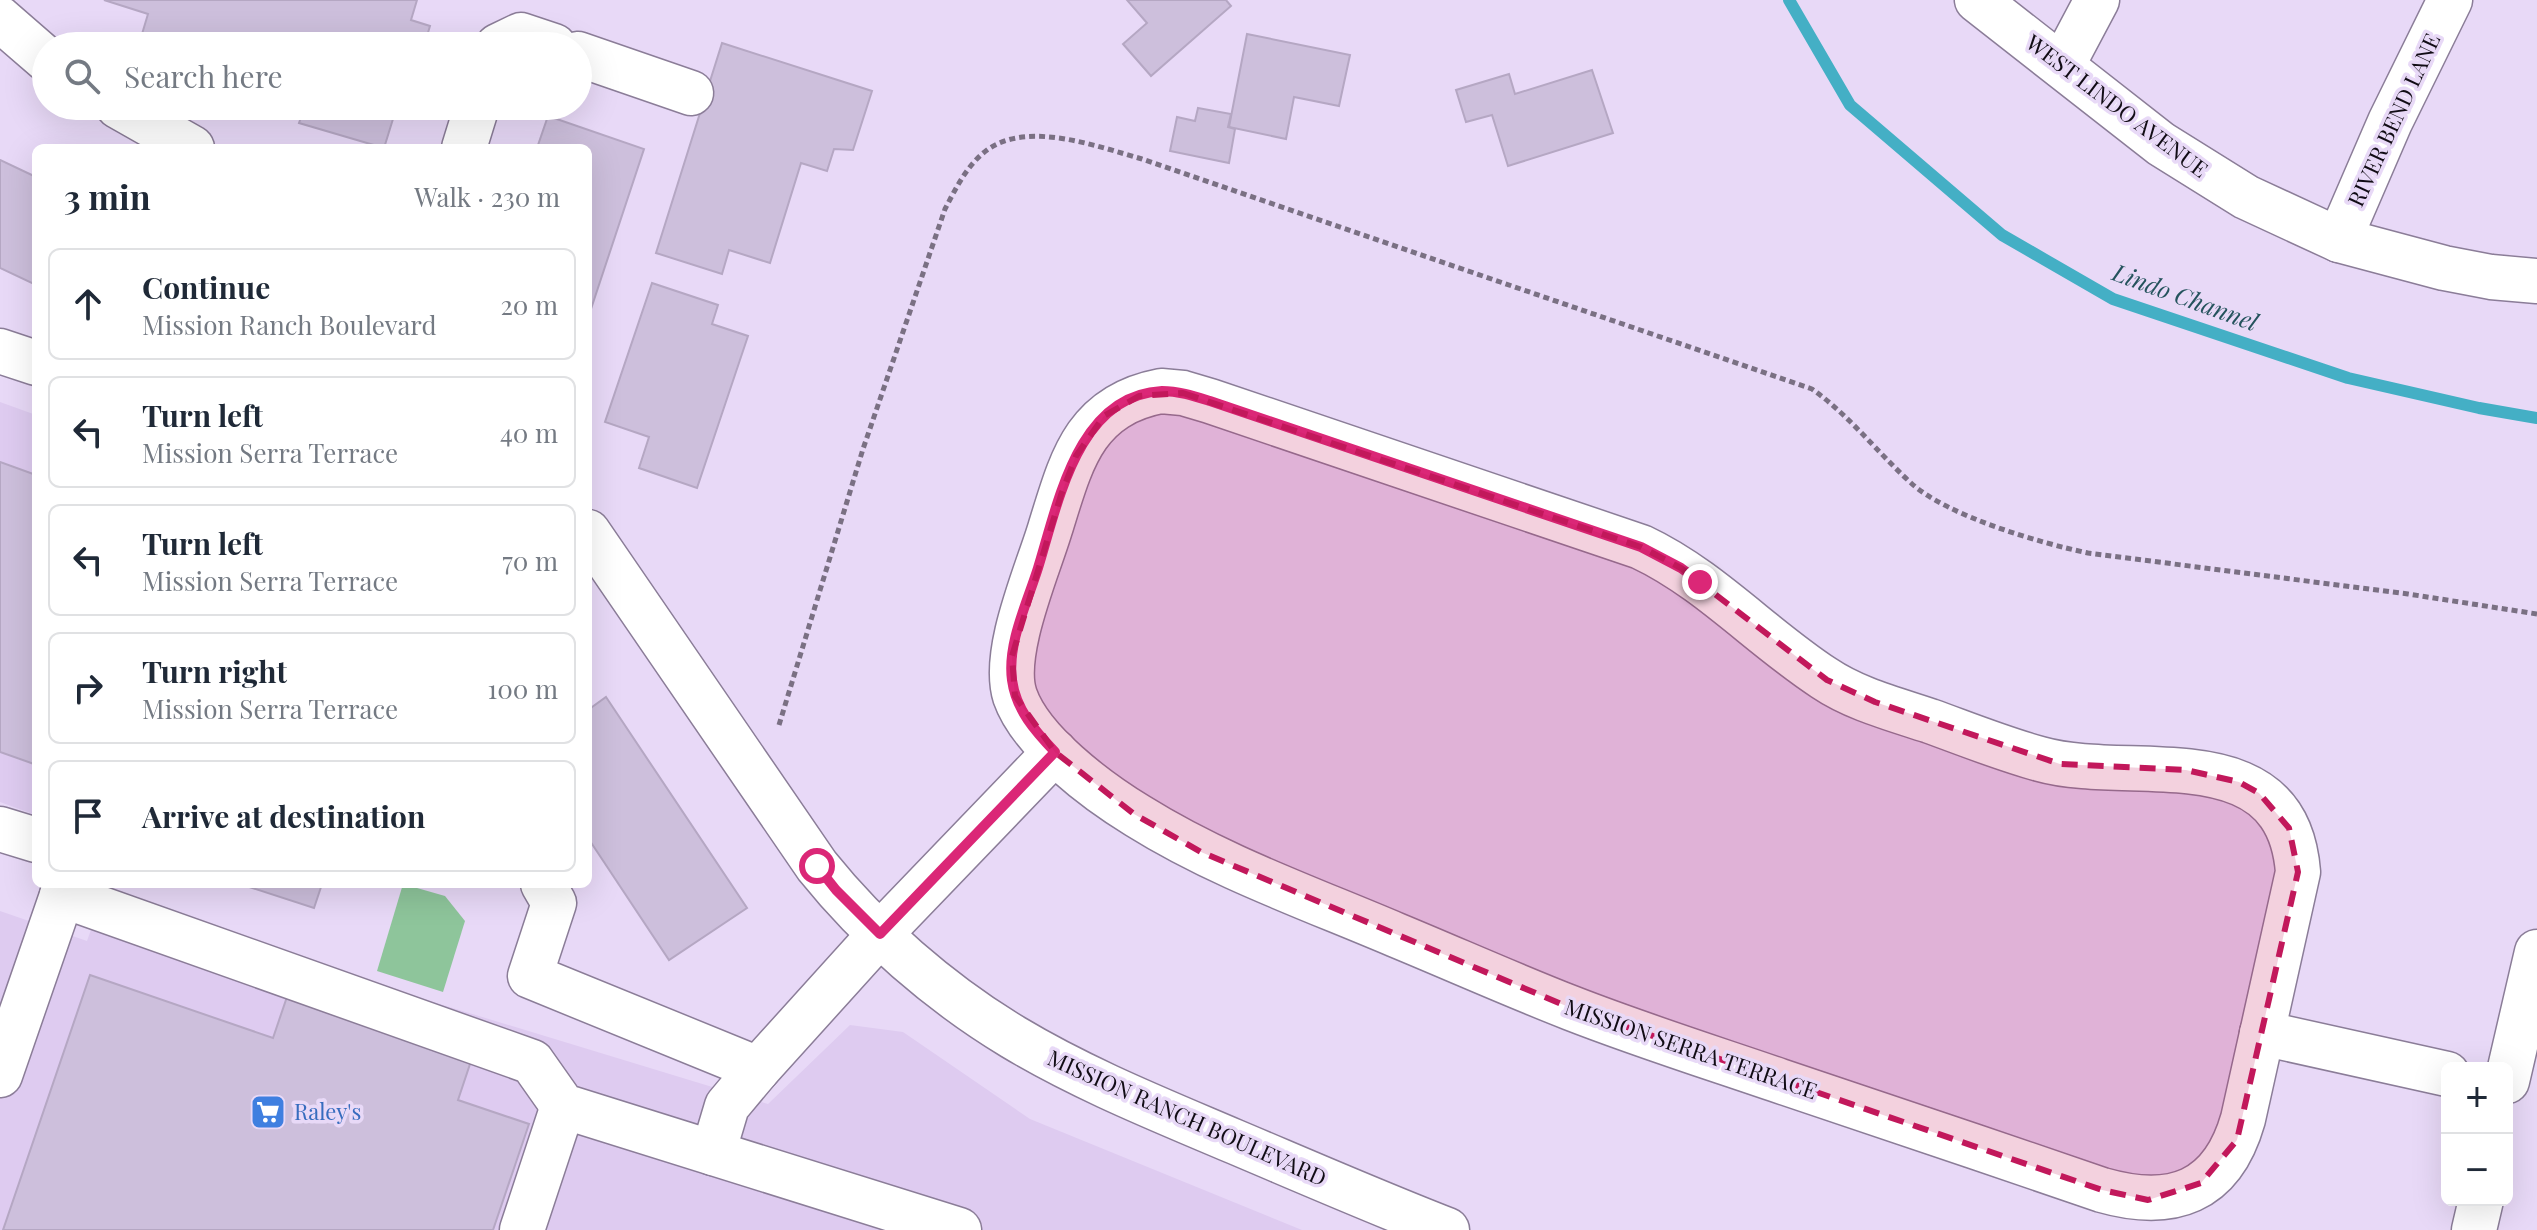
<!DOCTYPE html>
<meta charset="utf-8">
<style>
:root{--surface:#fff;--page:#f6f6f7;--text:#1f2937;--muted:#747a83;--line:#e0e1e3}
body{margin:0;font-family:"Playfair Display",serif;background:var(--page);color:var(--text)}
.controls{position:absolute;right:24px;bottom:24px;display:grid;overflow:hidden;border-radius:12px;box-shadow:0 8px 32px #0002}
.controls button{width:72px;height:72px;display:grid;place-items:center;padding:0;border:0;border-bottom:2px solid var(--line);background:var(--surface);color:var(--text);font:40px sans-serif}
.stop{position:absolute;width:24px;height:24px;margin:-18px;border:6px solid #db2777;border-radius:50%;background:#fff}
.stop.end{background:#db2777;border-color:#fff;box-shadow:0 2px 8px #0008}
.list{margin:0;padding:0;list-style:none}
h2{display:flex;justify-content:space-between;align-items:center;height:104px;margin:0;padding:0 32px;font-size:34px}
h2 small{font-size:26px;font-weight:400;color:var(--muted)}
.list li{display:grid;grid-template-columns:52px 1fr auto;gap:24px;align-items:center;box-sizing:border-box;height:112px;margin:0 16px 16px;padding:0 16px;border:2px solid var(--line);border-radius:12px}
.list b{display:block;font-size:30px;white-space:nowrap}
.list p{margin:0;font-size:26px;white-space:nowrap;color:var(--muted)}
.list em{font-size:26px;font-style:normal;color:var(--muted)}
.icon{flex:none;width:44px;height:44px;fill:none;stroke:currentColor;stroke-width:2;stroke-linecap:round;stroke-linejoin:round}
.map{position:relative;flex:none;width:2537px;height:1230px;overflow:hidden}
.search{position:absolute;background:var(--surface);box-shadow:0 8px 32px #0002;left:32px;top:32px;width:560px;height:88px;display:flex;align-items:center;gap:20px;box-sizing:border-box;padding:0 28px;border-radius:44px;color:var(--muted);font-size:30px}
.panel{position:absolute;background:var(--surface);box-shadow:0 8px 32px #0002;left:32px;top:144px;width:560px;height:744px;border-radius:12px}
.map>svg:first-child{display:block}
.built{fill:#decbf0}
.green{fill:#8ec59b}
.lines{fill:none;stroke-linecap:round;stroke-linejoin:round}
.stream{stroke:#44afc5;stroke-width:12}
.building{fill:#cdbfdc;stroke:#b5a7c3;stroke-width:2}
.minor-casing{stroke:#8b7d98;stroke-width:47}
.path{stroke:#7a7083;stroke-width:5;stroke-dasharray:6 4;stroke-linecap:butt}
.minor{stroke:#fff;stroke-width:44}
.route{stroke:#db2777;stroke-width:10}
.marked{fill:#c2185b;fill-opacity:0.2;stroke:#c2185b;stroke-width:6;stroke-dasharray:16 10;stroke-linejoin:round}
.labels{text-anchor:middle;stroke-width:7;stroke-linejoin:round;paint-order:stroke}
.street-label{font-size:22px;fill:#110c15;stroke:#e8d9f7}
.shop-label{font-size:22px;fill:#366cbe;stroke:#e8d9f7;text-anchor:start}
.water-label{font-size:24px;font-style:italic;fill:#25535d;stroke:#e8d9f7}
</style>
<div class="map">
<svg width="2537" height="1230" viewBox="0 0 2537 1230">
<rect width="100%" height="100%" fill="#e8d9f7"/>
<g class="built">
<path d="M0,402L36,415V815L0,802Z"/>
<path d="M101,901L768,1104L850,1025L903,1032L1030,1119L1302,1230H0V911L87,941Z"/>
</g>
<path class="green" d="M403,884L445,896L465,921L443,992L377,971Z"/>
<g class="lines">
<path class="stream" d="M1789,0L1850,105L2002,235L2113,299L2348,378L2479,408L2537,418"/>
</g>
<g class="building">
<path d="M104,0H417L411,20L430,26L427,36L440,41L439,46H180L142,34L148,14Z"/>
<path d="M1127,0H1226L1231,6L1151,76L1123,44L1147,23Z"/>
<path d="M1247,34L1350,55L1339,106L1294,97L1286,139L1229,127Z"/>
<path d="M722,43L872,91L853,150L834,149L827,171L801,163L770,263L729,250L722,274L656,253Z"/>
<path d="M1592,70L1613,133L1508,166L1492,115L1466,122L1456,90L1509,74L1515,94Z"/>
<path d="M305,106H397L384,148L299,123Z"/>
<path d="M1198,108L1231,114L1228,127L1235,129L1229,163L1170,151L1177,117L1195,121Z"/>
<path d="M548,116L644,149L589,315L588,148H537Z"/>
<path d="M0,160L36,177V285L0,268Z"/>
<path d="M652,283L718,305L712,324L748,336L697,488L639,468L649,437L605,422Z"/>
<path d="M0,462L36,475L34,764L0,752Z"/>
<path d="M606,697L747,908L669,960L588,838V710Z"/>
<path d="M240,884H322L314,908Z"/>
<path d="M90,975L273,1038L290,988L474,1052L458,1100L529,1124L493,1230H3Z"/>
</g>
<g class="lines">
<defs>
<g id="minor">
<path d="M1977,0L2161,144L2246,197L2339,240L2444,268L2491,277L2537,281"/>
<path d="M0,19L46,59"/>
<path d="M498,46L521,35L554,46"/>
<path d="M578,54L691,93"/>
<path d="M2062,66L2097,0"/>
<path d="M118,106L192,148"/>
<path d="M464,148L477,106"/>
<path d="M2339,240L2390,122L2450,0"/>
<path d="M0,351L36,363"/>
<path d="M1161,391L1183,393L1210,401L1641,547C1709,579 1761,637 1824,678C1855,699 1894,709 1930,721C1966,734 2003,749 2040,759C2131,785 2287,732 2298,872L2243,1119C2222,1193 2172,1210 2102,1190C1995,1153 1887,1117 1780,1081C1710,1057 1640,1035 1571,1008C1512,985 1454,959 1396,935C1309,898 1218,866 1138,816C1097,791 1031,742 1015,696C1001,653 1037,572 1050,529C1071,462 1083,406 1161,391Z"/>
<path d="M588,532L817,866C870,932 940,993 1013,1037C1083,1079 1158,1109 1233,1141C1304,1171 1375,1202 1447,1230"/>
<path d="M0,829L36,840"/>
<path d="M543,884L554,903L530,976L758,1069"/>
<path d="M62,895L532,1062L563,1106L959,1230"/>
<path d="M2262,1033L2447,1074"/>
<path d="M0,1075L66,884"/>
<path d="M2507,1081L2537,952"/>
<path d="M713,1153L727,1106L758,1069L880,934L1055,752"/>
<path d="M522,1230L563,1106"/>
<path d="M2474,1230L2481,1200"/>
</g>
</defs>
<use href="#minor" class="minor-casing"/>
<path class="path" d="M779,725L863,449L945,209C956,188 967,165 987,150C1028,120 1099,147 1142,159L1812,389C1850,416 1877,452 1911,483C1947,516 2040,543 2088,553L2408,594L2537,614"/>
<use href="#minor" class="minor"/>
</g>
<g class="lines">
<path class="route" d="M817,866L836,890L880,934L1055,752C1035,731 1016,710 1012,680C1007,644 1027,603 1038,568C1058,504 1077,395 1162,391C1179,391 1194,396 1210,401L1641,547L1681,568L1700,582"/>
</g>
<path class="marked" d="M1183,393L1641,547L1681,568L1827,680L1875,702L2060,764L2186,770L2239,782L2259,793L2289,828L2298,872L2237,1140L2201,1183L2148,1200L2102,1190L1571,1008L1201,852L1134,814L1055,752L1015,696L1012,656L1061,495L1076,456L1104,416L1139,396Z"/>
<defs>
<symbol id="supermarket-square" viewBox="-11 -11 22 22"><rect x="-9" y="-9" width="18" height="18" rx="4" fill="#3f7fe0" stroke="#e8d9f7"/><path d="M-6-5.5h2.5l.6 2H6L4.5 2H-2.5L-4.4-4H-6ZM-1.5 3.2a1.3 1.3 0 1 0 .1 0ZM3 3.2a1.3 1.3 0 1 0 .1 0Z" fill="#fff"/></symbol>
</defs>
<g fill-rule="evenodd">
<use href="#supermarket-square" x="248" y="1092" width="40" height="40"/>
</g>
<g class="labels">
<g class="street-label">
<text transform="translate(2117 106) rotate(37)" y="8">WEST LINDO AVENUE</text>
<text transform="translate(2394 120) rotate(-65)" y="8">RIVER BEND LANE</text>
<text transform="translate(1691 1049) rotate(19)" y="8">MISSION SERRA TERRACE</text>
<text transform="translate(1187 1118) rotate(24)" y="8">MISSION RANCH BOULEVARD</text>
</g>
<g class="shop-label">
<text x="294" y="1120">Raley's</text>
</g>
<g class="water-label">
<text transform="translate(2185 298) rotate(20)" y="8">Lindo Channel</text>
</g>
</g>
</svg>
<div class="controls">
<button>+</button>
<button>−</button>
</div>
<div class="stop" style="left:817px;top:866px"></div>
<div class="stop end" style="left:1700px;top:582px"></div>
<div class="search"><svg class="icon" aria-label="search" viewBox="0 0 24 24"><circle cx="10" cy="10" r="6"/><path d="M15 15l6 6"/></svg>Search here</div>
<section class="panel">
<h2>3 min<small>Walk · 230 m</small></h2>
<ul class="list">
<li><svg class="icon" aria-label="ahead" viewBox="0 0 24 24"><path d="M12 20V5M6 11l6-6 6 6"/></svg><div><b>Continue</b><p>Mission Ranch Boulevard</p></div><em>20 m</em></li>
<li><svg class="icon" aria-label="left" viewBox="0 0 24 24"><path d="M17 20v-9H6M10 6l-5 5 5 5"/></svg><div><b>Turn left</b><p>Mission Serra Terrace</p></div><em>40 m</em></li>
<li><svg class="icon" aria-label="left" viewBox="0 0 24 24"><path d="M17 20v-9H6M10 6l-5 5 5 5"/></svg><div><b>Turn left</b><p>Mission Serra Terrace</p></div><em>70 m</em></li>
<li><svg class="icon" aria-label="right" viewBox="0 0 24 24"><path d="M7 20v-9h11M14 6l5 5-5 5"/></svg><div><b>Turn right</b><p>Mission Serra Terrace</p></div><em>100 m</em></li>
<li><svg class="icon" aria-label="arrive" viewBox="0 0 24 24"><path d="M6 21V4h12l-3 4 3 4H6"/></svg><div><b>Arrive at destination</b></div></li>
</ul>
</section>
</div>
